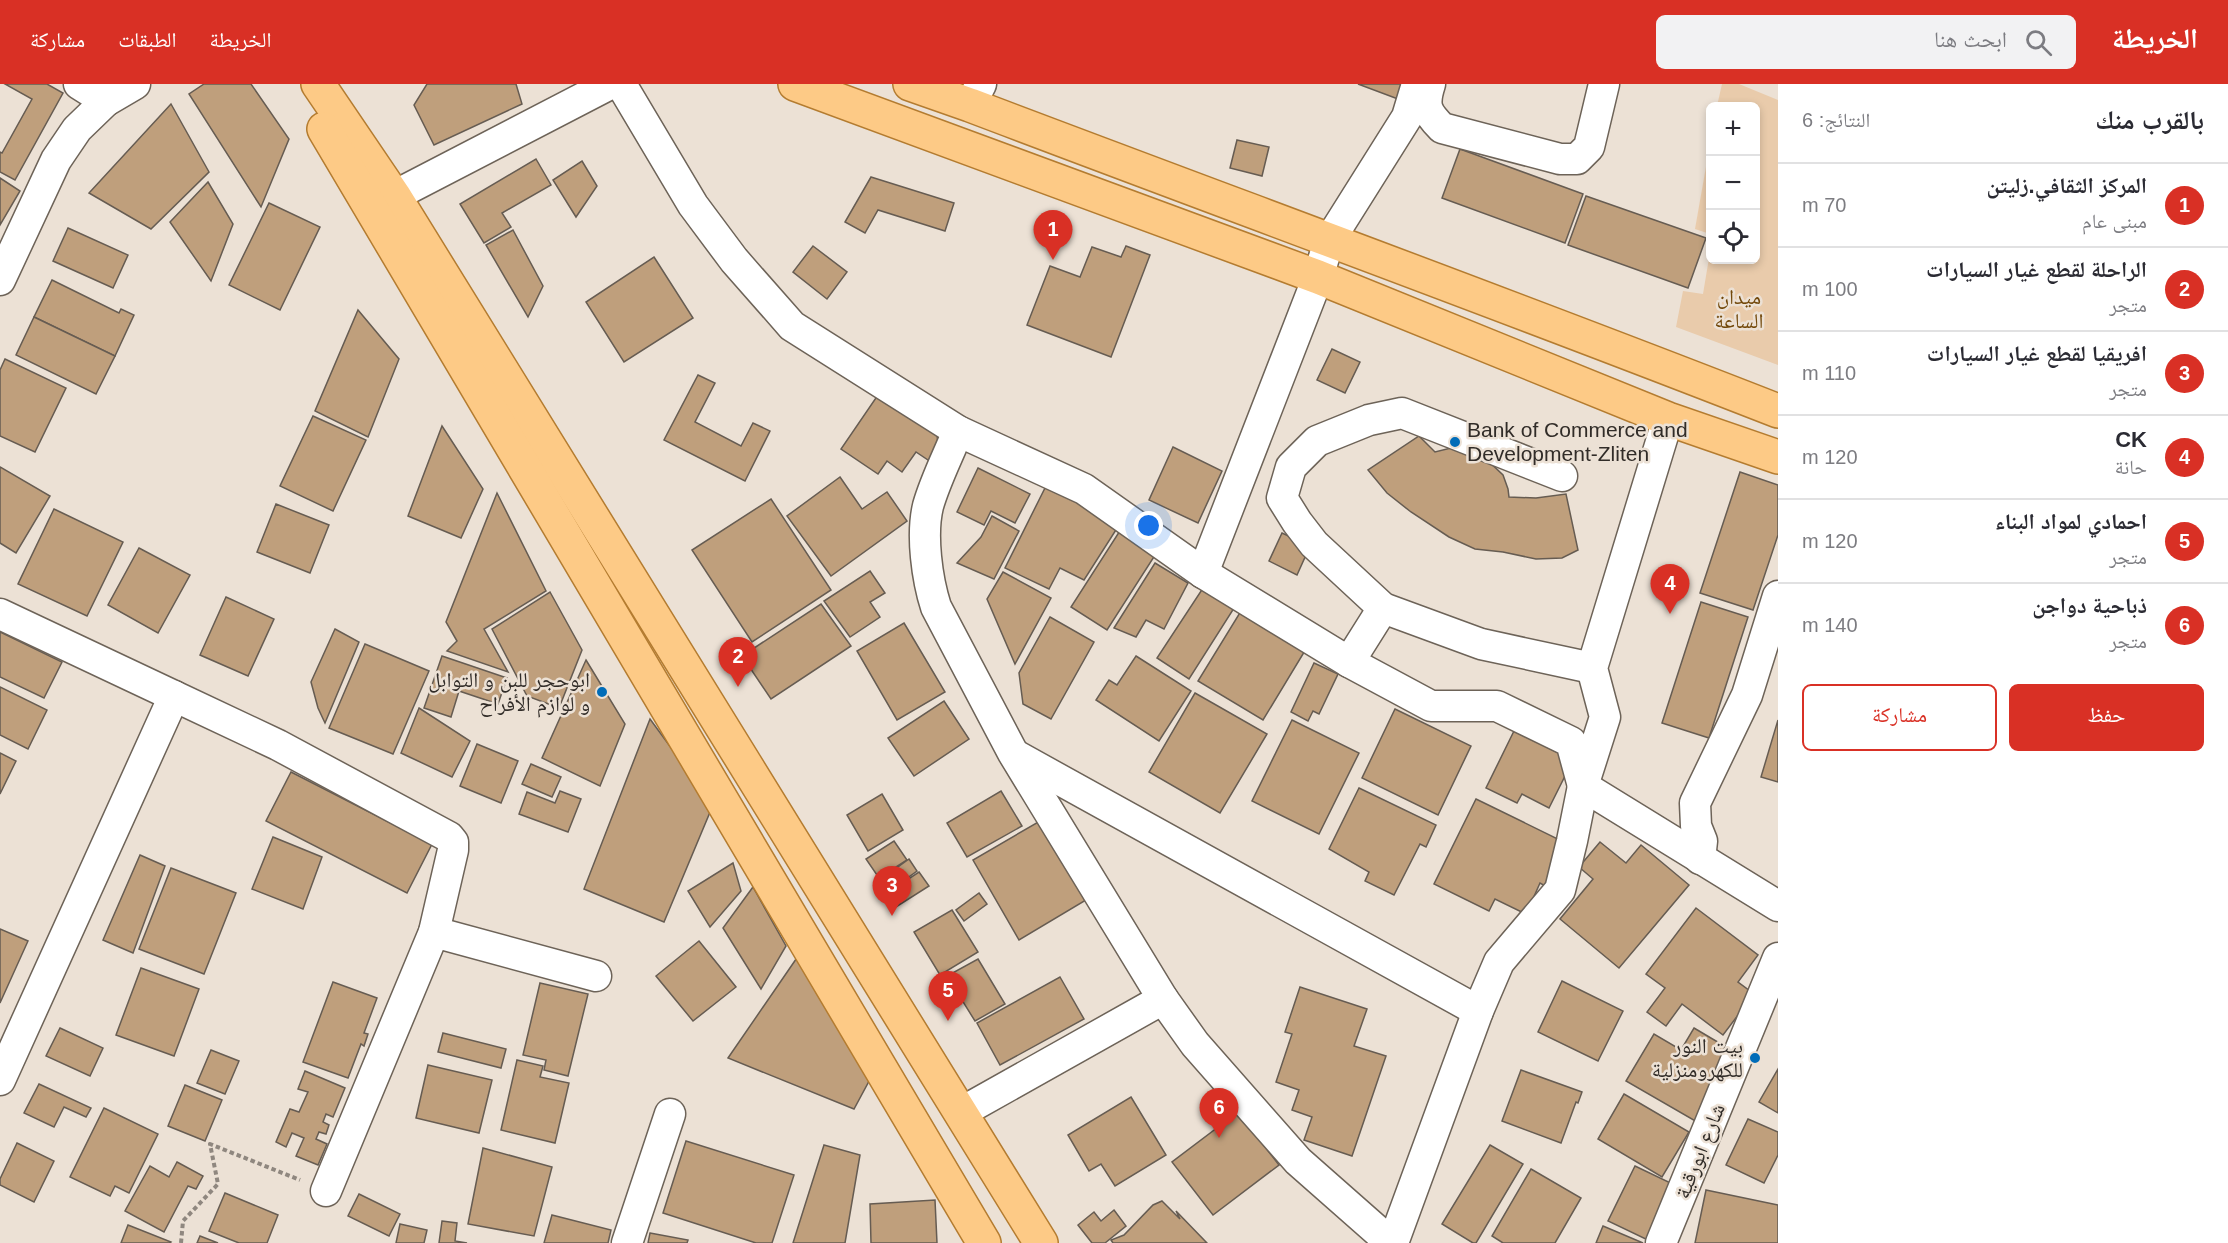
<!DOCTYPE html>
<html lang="ar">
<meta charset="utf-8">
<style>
:root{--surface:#fff;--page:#f2f2f3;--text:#2b2b33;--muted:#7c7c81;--line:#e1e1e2;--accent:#d93025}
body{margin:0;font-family:Arial,"Noto Naskh Arabic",sans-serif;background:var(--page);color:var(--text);direction:rtl}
.controls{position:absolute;right:18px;top:18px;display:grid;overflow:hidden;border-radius:9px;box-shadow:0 3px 9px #0003}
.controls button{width:54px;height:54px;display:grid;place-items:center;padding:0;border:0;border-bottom:2px solid var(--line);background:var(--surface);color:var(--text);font:30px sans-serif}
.you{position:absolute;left:1149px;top:442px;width:21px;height:21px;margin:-15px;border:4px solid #fff;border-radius:50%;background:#1a73e8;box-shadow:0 0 0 9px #1a73e833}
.badge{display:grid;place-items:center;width:39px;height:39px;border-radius:50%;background:var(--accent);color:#fff;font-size:20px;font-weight:700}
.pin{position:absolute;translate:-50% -50px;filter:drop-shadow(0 2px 3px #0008)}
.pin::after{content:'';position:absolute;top:32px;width:21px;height:18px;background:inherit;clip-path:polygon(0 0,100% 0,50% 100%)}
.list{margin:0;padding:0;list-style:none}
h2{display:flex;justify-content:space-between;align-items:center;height:78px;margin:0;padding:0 24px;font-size:26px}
h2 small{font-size:20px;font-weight:400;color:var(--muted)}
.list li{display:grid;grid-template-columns:39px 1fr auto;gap:18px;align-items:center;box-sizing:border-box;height:84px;padding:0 24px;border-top:2px solid var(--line)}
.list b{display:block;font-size:22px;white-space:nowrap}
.list p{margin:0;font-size:20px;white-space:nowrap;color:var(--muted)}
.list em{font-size:20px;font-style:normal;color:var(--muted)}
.actions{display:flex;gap:12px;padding:18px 24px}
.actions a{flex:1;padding:14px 0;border:2px solid var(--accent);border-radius:9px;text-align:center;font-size:21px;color:var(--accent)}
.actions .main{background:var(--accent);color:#fff}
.icon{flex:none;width:33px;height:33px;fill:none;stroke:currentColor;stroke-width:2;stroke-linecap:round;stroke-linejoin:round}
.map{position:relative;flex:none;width:1778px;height:1159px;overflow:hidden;direction:ltr}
header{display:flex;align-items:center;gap:36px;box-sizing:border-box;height:84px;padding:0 30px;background:var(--accent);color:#fff}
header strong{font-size:28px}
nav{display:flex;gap:33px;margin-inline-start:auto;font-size:21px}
.search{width:420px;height:54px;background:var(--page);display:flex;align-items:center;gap:15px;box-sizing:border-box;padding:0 21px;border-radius:9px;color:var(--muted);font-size:22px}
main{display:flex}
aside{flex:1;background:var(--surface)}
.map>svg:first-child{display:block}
.green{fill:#e9cbab}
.building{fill:#bf9f7c;stroke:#665c52;stroke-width:1.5}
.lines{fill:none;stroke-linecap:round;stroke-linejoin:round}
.minor-casing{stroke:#6d6358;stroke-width:33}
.major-casing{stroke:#b47c30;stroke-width:36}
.path{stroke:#8f877f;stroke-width:4;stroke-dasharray:4.5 3;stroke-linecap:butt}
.minor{stroke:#fff;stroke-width:30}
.major{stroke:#fdca86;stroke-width:33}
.poi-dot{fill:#006cb8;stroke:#ece1d5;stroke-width:2}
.labels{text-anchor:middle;stroke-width:5;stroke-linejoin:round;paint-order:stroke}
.park-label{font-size:21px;fill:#72480a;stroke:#ece1d5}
.poi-label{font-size:21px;fill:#312c28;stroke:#ece1d5;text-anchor:end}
.street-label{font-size:21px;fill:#312c28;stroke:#ece1d5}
</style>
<header>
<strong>الخريطة</strong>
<div class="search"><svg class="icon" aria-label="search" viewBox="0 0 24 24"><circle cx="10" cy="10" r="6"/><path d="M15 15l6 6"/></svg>ابحث هنا</div>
<nav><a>الخريطة</a><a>الطبقات</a><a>مشاركة</a></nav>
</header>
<main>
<aside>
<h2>بالقرب منك<small>النتائج: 6</small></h2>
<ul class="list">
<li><span class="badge">1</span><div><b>المركز الثقافي.زليتن</b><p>مبنى عام</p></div><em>70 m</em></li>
<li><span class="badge">2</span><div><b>الراحلة لقطع غيار السيارات</b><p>متجر</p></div><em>100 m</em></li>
<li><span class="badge">3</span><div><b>افريقيا لقطع غيار السيارات</b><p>متجر</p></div><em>110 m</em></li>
<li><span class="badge">4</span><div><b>CK</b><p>حانة</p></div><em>120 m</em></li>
<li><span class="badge">5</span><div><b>احمادي لمواد البناء</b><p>متجر</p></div><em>120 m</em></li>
<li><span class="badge">6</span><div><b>ذباحية دواجن</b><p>متجر</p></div><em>140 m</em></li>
</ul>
<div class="actions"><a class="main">حفظ</a><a>مشاركة</a></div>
</aside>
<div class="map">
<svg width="1778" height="1159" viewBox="0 0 1778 1159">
<rect width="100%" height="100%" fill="#ece1d5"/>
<g class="green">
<path d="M1722,0H1739L1778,16V281L1676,243L1683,207L1703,210L1710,168V176H1756V22H1717Z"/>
<path d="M1710,60V150L1695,145Z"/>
</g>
<g class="building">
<path d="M5,0H47L63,9L15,96L0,88V68L2,69L32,15Z"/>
<path d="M204,0H251L289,55L261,123L189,10Z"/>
<path d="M427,0H516L522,20L434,61L414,21Z"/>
<path d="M1358,0H1403L1398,15Z"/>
<path d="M171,20L209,88L151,145L89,109Z"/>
<path d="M1237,56L1269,63L1262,92L1230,84Z"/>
<path d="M1460,65L1583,110L1565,159L1442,114Z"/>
<path d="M536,75L551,101L502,129L511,143L484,159L460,120Z"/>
<path d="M582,77L597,102L576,133L553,96Z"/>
<path d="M871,93L954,119L945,147L878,126L865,149L845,138Z"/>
<path d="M0,94L20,107L0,141Z"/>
<path d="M208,98L233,140L211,197L170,138Z"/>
<path d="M1586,112L1706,154L1688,204L1568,161Z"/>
<path d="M269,119L320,143L280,226L229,201Z"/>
<path d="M68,144L128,171L113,204L53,177Z"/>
<path d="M513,146L543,202L528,233L486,161Z"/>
<path d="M813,162L847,188L827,215L793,188Z"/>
<path d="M1126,162L1150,171L1111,273L1027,241L1050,182L1080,193L1092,163L1121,173Z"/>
<path d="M654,173L693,234L624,278L586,218Z"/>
<path d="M52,196L119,229L121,225L134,231L115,272L34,233Z"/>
<path d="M358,226L399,275L368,353L315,327Z"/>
<path d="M34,233L115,272L96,310L16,271Z"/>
<path d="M1332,265L1360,278L1345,309L1317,296Z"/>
<path d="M5,275L66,304L35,368L0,352V286Z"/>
<path d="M698,291L715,299L695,338L741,362L753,339L770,347L745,397L664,356Z"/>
<path d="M880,308L936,344L939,366L931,378L916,368L902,388L887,377L878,390L841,365Z"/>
<path d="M313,332L366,356L333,427L280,402Z"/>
<path d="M442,342L483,405L461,454L408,432Z"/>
<path d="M1419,352L1435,368L1455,363L1486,375L1503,391L1508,405L1509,413L1536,414L1566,410L1578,466L1562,474L1536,475L1503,468L1475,465L1449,453L1411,428L1387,409L1368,386Z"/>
<path d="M1173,363L1222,387L1198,439L1149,416Z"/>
<path d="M0,383L50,412L16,469L0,459Z"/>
<path d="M978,384L1030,410L1015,439L991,427L984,441L957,428Z"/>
<path d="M1740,388L1778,401V451L1753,526L1700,509Z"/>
<path d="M840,393L862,425L887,408L907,437L831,492L787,432Z"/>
<path d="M1047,400L1121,438L1084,496L1060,484L1049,505L1005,484Z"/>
<path d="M497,409L546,507L484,545L508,588L447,567L457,557L446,538Z"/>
<path d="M771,415L831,506L752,558L692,466Z"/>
<path d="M276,420L329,441L310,489L257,468Z"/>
<path d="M54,425L123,458L87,532L18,500Z"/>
<path d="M992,432L1019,447L994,495L957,479L981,453Z"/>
<path d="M1123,442L1159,465L1107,546L1071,523Z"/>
<path d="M1282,449L1310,462L1297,491L1269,477Z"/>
<path d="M139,464L190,491L158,549L108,521Z"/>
<path d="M1155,479L1188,499L1164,545L1146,536L1136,553L1114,544Z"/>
<path d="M870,487L885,509L870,518L880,533L850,553L824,517Z"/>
<path d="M1003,488L1051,514L1015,580L987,515Z"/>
<path d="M1205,501L1236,521L1189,595L1157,574Z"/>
<path d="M550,508L582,566L559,624L527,612L492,545Z"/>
<path d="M226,513L274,535L248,592L200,571Z"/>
<path d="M1701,518L1748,533L1709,654L1662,639Z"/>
<path d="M821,520L851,562L771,615L742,572Z"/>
<path d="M1241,527L1306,565L1263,636L1198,597Z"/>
<path d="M1050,533L1094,558L1051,635L1023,620L1019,589Z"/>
<path d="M904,539L945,608L897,636L857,567Z"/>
<path d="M335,545L359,558L325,639L318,624L311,598Z"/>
<path d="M0,548L62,578L44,614L0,593Z"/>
<path d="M365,560L429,587L393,670L329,644Z"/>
<path d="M442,572L507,594L498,620L459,607L451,633L424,624Z"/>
<path d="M1136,572L1191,607L1159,657L1096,616L1109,596L1117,601Z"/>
<path d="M586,576L625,640L600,702L542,674Z"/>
<path d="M1314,579L1338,590L1319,630L1313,627L1308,637L1291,628Z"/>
<path d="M0,603L47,626L28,665L0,651Z"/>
<path d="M1195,609L1267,650L1220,729L1149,688Z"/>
<path d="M944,617L969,655L914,692L888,654Z"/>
<path d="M419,624L470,657L452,693L401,669Z"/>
<path d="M1395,625L1471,662L1438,731L1362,694Z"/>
<path d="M650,635L713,721L664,838L584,805Z"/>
<path d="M1292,636L1359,669L1319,750L1252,717Z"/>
<path d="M1778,636V698L1761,693Z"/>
<path d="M1514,647L1573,676L1549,724L1522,710L1517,719L1486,704Z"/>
<path d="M477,660L518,677L501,719L460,702Z"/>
<path d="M0,669L16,677L0,710Z"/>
<path d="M531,680L561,693L552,713L522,700Z"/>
<path d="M291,688L432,760L407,809L266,737Z"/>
<path d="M1359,704L1436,741L1426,763L1420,760L1394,811L1365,797L1369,788L1329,765Z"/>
<path d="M560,707L581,715L568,748L519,730L527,708L555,719Z"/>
<path d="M1001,707L1022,742L967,773L947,739Z"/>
<path d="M882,710L903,746L868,767L847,731Z"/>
<path d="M1476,715L1568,760L1547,803L1540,799L1532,817L1530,832L1495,815L1489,827L1434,800Z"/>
<path d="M1040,737L1086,816L1019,856L973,776Z"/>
<path d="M273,753L322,773L303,825L252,805Z"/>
<path d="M894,757L907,776L879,794L866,775Z"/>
<path d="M1600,758L1626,779L1641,761L1689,801L1619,884L1560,835L1593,795L1579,783Z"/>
<path d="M140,771L165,782L133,869L103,856Z"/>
<path d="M909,775L917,787L888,808L880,796Z"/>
<path d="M733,779L741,807L710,843L688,807Z"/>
<path d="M171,784L236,809L204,890L139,865Z"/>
<path d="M919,788L929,802L896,823L887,809Z"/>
<path d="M753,803L786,862L761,905L723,844Z"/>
<path d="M979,809L987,820L964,837L956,826Z"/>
<path d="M1696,824L1758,871L1738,898L1754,910L1723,951L1682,920L1666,942L1647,928L1665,904L1646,890Z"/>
<path d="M952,826L978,868L940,891L914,848Z"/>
<path d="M0,845L28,857L0,919Z"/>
<path d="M699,857L736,903L693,937L656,892Z"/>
<path d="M803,865L875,986L854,1025L728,974Z"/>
<path d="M978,875L1005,920L975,937L947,892Z"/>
<path d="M141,884L199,905L174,972L116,951Z"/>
<path d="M1060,893L1084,935L1000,981L977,939Z"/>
<path d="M1562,897L1623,927L1598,977L1538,948Z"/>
<path d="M333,898L377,914L364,949L368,950L364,962L361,960L348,994L303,978Z"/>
<path d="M540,899L588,910L568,992L544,986L546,976L523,971Z"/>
<path d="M1300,903L1367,925L1354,962L1386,972L1352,1072L1304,1056L1312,1033L1292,1026L1299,1006L1276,998L1292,950L1285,948Z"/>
<path d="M60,944L103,964L90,992L46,972Z"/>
<path d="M1694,944L1738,970L1697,1038L1626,997L1654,950L1681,966Z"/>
<path d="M443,949L506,965L501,984L438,968Z"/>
<path d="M211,966L239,977L225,1010L197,999Z"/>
<path d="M517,976L543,982L540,993L569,999L555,1059L501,1046Z"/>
<path d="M428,981L492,996L479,1049L416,1034Z"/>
<path d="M1778,985V1029L1759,1018Z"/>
<path d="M1521,986L1582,1008L1578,1019L1576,1018L1561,1059L1502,1037Z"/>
<path d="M305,987L345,1004L333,1033L326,1030L323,1038L329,1041L326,1050L319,1048L316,1055L327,1060L318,1081L296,1072L304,1054L292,1049L286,1063L276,1058L290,1025L299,1028L308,1008L298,1005Z"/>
<path d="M39,1000L91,1024L86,1033L64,1023L54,1043L24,1029Z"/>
<path d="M185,1001L222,1016L205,1057L168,1042Z"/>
<path d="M1624,1010L1689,1048L1662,1093L1598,1055Z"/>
<path d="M1131,1013L1166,1071L1115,1102L1101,1080L1089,1087L1068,1051Z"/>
<path d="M104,1024L158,1050L129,1109L115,1102L110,1112L70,1093Z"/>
<path d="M1238,1028L1279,1081L1213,1131L1172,1078Z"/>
<path d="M1748,1035L1778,1048V1071L1764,1099L1726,1081Z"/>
<path d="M686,1057L794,1091L772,1159H756L663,1129Z"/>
<path d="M17,1059L54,1077L34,1118L0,1101V1095Z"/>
<path d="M824,1061L860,1071L845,1159H793Z"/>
<path d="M1490,1061L1523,1080L1476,1159H1473L1442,1140Z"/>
<path d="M483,1064L552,1083L534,1152L468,1140Z"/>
<path d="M177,1078L203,1092L196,1105L188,1102L164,1148L125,1127L150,1082L169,1093Z"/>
<path d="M1635,1082L1679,1103L1652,1158L1608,1137Z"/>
<path d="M1531,1085L1581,1114L1555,1159H1503L1492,1152Z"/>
<path d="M1706,1106L1778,1121V1159H1695Z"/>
<path d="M225,1109L278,1131L267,1159H239L209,1147Z"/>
<path d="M359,1110L400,1130L389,1152L348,1132Z"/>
<path d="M935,1116L937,1159H871L870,1120Z"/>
<path d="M1162,1117L1180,1135L1176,1127L1207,1159H1113L1111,1156L1124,1151L1153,1121Z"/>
<path d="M1114,1126L1126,1142L1105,1159H1092L1078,1141L1094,1128L1101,1137Z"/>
<path d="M552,1131L611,1146L608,1159H544Z"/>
<path d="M442,1137L457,1139L455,1157L467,1159H439Z"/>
<path d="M400,1140L427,1146L424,1159H396Z"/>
<path d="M128,1141L171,1158L170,1159H121Z"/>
<path d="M1603,1142L1643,1159H1596Z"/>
<path d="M650,1149L688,1156L687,1159H648Z"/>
<path d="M200,1152L218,1159H197Z"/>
</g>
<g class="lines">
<defs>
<g id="minor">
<path d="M79,0L106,17"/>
<path d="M621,0L693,121L734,176L792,242L958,347L1084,405L1203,489L1349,578L1431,622H1497L1571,658L1583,702L1778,822"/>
<path d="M1430,0C1423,22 1426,28 1442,44L1560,75H1577L1589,63L1604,0"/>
<path d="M970,21L981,0"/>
<path d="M394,112L610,0"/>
<path d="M0,196L56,76L77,45L106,17L135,0"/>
<path d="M958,347C948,372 935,397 928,422C921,451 927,495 936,523L1013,669L1163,915L1195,960L1298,1077L1391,1159"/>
<path d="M1562,392L1402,329L1369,336L1317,357L1291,383L1282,414L1297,438L1314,460L1383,524L1481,560L1592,584"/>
<path d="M1203,489L1318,193L1329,157L1407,33L1417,0"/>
<path d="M0,530L174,612L0,996"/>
<path d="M1349,578L1383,524"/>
<path d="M174,612L278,661L449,753L453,758V766L434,848L326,1107"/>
<path d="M1015,671L1478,927"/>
<path d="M1700,775L1702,757L1696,742L1695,719L1747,611L1778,512"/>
<path d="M434,848L596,892"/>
<path d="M960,1029L1163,915"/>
<path d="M627,1159L670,1030"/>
<path d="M1393,1159L1478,927L1499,878L1560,806L1572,757L1583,702L1605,633L1592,584L1668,335"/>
<path d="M1661,1159L1778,874"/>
</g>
<g id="major">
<path d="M318,0L394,112L1041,1159"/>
<path d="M795,0L1318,193L1668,335L1778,373"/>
<path d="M910,0L970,21C1239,123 1510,222 1778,327"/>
<path d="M324,45L984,1159"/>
</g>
</defs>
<use href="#minor" class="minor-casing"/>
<use href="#major" class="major-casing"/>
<path class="path" d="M181,1159L183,1137L218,1100L210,1060L300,1096"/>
<use href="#minor" class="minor"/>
<use href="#major" class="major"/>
</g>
<g class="poi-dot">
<circle cx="1455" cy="358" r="6"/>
<circle cx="602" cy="608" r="6"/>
<circle cx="1755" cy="974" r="6"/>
</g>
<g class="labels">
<g class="park-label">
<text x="1739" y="220">ميدان<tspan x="1739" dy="24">الساعة</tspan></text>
</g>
<g class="poi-label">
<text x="1467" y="353" text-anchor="start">Bank of Commerce and<tspan x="1467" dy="24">Development-Zliten</tspan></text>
<text x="590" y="603">ابوحجر للبن و التوابل<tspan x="590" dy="24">و لوازم الأفراح</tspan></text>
<text x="1743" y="969">بيت النور<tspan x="1743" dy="24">للكهرومنزلية</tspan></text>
</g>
<g class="street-label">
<text transform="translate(1700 1067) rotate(-68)" y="7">شارع ابورقية</text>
</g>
</g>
</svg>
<div class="controls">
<button>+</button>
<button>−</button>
<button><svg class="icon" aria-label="locate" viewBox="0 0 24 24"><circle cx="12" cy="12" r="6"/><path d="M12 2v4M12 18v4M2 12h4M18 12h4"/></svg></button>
</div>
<div class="you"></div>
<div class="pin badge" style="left:1053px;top:176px">1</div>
<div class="pin badge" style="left:738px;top:603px">2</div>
<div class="pin badge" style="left:892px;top:832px">3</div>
<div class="pin badge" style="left:1670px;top:530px">4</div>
<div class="pin badge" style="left:948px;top:937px">5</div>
<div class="pin badge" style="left:1219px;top:1054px">6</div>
</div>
</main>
